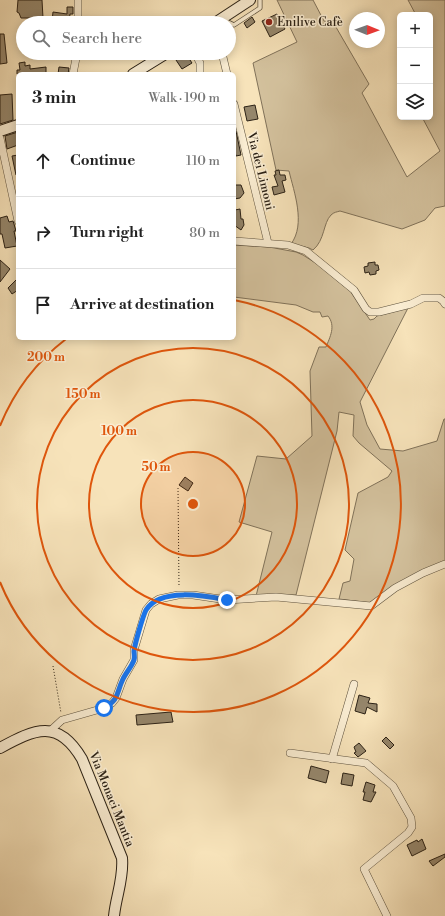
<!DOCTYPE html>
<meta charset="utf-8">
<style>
:root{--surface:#fff;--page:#f6f6f6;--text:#222;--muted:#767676;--line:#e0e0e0}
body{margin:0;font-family:"Libre Bodoni",serif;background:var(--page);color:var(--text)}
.controls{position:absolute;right:12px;top:12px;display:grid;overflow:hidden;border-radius:6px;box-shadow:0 2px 10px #0003}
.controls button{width:36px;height:36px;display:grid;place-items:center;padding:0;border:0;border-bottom:1px solid var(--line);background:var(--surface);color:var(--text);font:20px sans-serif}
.compass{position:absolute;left:349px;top:12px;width:36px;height:36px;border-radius:50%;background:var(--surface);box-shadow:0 2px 10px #0003;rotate:91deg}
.stop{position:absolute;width:12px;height:12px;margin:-9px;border:3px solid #1a73e8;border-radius:50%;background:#fff}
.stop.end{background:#1a73e8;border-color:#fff;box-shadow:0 1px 4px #0008}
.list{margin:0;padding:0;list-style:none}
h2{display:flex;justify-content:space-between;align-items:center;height:52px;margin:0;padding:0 16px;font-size:17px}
h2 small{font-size:13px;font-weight:400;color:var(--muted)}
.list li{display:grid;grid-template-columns:26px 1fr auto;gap:12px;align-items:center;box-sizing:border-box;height:72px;padding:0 16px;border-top:1px solid var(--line)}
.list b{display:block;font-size:15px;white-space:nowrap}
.list em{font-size:13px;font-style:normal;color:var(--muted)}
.icon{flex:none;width:22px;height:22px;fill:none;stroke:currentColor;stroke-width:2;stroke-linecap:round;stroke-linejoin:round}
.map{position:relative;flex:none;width:445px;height:916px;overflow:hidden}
.search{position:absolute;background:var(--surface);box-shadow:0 2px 10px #0003;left:16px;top:16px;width:220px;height:44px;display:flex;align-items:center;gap:10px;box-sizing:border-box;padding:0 14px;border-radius:22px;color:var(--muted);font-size:15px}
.panel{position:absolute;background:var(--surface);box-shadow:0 2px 10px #0003;left:16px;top:72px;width:220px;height:268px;border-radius:6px}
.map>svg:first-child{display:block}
.green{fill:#d4c29e;stroke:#80725a}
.building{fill:#95866b;stroke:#2b2115}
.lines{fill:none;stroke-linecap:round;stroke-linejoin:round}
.lane-casing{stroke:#5e523e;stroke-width:5}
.street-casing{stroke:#5e523e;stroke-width:8}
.secondary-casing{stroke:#2b2115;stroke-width:12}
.path{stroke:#2b2115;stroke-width:1;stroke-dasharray:1 2;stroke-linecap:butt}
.lane{stroke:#faedd2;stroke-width:3.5}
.street{stroke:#faedd2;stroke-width:7}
.secondary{stroke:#faedd2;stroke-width:10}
.route{stroke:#1a73e8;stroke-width:5}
.ring{fill:none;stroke:#df560c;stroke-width:2}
.poi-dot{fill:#8f2418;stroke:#faedd2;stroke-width:1.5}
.labels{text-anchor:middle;stroke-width:3;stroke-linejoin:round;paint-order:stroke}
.poi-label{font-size:12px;fill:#2b2115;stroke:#faedd2;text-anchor:start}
.street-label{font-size:12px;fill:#2b2115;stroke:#faedd2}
.centre{fill:#df560c;stroke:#faedd2;stroke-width:2}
.ring-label{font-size:12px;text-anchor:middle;font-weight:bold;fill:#df560c;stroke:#faedd2;stroke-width:3;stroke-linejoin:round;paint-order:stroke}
</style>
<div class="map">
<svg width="445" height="916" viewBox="0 0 445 916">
<rect width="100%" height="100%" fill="#f7e3ba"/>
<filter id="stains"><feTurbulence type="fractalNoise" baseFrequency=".005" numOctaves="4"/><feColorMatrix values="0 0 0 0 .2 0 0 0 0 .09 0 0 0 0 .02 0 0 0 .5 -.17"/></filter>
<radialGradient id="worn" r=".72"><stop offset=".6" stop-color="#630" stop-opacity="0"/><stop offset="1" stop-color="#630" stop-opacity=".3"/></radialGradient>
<g class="green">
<path d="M277,0H313L324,21L333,22L369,84L362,93L407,177L440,151L422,117H430V15H416L408,0H445V206L435,208L425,220L402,229L340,211C337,212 334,212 331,215C323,223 325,240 313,250L309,248L291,244C306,224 294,192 289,171L276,170L253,63L297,42Z"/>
<path d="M234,245L269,247L296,252L303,255L317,264L351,292L370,320L374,319L377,316L408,308L360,402L367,425L380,449L403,451L437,441L444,419H445V562L371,603L339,599L343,583L350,581L354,559L345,550L358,493L388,477L392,471L359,443L353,436L354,415L339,412L337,431L296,595L256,596L272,532L239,522L257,456L286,459L312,436L310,371L319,347H326C330,337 336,326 328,316L322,317L320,312H313L296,305L234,297Z"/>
</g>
<g class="building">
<path d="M18,0H42L43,18H21L19,13L17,12Z"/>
<path d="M67,7H73V14H70L69,23L52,21L53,12L67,14Z"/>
<path d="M277,14L285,29L270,37L262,21Z"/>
<path d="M252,17L255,22L247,28L244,23Z"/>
<path d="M0,34H4L7,63L0,64Z"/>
<path d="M186,54L192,63L182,69L176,60Z"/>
<path d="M25,62V66L30,65V69L46,67V74H17V70H20L19,63Z"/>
<path d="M59,67L69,68L68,74H58Z"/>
<path d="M12,94L13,120L0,124V95Z"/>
<path d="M255,105L258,119L247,121L244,107Z"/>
<path d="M236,131L241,155L236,156L234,147V132Z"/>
<path d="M18,132V145L7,149L5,136Z"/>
<path d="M18,155V174L16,175L12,156Z"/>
<path d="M279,170L280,175H285L286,180L282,181L285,192L274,195L272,187L278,186L274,175H276L275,171Z"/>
<path d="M234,185H241L244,193L240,198L234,199Z"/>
<path d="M240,209L241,219H243L244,225L241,230L234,225L235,210Z"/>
<path d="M7,216L9,222L13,221L14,224L16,231H14L17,246L5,248L2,234H0V218Z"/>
<path d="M0,260L10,269L0,282Z"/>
<path d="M375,262V265H378L379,270L376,271V274L370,275L369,272L365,273L364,267L368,266V263Z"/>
<path d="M18,278V290L12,294L8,288Z"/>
<path d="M185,477L193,483L188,491L179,485Z"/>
<path d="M359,695L370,698L368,703L377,704V712L367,707L365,714L355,711Z"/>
<path d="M171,712L173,722L137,725L136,715Z"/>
<path d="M386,737L394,745L390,749L382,741Z"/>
<path d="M359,743L366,751L358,757L354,753L356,752L354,747Z"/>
<path d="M311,766L329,771L326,783L308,778Z"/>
<path d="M343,773L354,775L352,786L341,784Z"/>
<path d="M366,782L375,785L373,792H376L371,802L363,800L365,792H363Z"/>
<path d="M422,839L426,849L412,856L407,845L417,840L418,842Z"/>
<path d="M445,854V857L433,866L429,861Z"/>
</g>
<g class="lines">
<defs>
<path id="lane" d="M222,19L234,25L260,8V0"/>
<g id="street">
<path d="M78,0V23"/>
<path d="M195,53L200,63V74"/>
<path d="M222,53L227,74"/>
<path d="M73,74L77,53"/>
<path d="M234,104L268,243"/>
<path d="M0,138L18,221"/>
<path d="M234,241L288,245L306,251L354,290L366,309L370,312H379L411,304L423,298H439L443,301L445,304"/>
<path d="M50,731L62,720L104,708L112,703L116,698L123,679L134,660V650L146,610L151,604L159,599L178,595H193L227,600L276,597L371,606L395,588L423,573L445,564"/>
<path d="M290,753L366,763L393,786L411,818L412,827L408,833L364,869L387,916"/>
<path d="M332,759L354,684"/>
</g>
<g id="secondary">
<path d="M215,23L250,0"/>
<path d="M133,74L167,53"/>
<path d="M0,131L18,125"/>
<path d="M0,748C35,729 58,718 82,759L122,858C124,878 116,896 114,916"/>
</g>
</defs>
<use href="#lane" class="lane-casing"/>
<use href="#street" class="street-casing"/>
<use href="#secondary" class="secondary-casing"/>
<g class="path">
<path d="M178,488L179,587"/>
<path d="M53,666L61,713"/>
</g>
<use href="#lane" class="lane"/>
<use href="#street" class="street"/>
<use href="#secondary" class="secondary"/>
</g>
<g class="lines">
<path class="route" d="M104,708C120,699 116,693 123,679C126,673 132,666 134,660C135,657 134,654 134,651C135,643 143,616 146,610C160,587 206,596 227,600"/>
</g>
<circle cx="193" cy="504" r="52" fill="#df560c" fill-opacity=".12"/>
<g class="ring">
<circle cx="193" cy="504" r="52"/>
<circle cx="193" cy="504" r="104"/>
<circle cx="193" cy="504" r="156"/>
<path d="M0 426A208 208 0 0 1 66 339M234 300A208 208 0 1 1 0 582"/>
</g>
<circle class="poi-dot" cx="269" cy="22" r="4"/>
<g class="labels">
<g class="poi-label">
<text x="277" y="26">Enilive Cafè</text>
</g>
<g class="street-label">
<text transform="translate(261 171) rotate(76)" y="4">Via dei Limoni</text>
<text transform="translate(112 799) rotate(68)" y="4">Via Monaci Mantia</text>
</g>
</g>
<circle cx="193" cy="504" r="6" class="centre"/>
<g class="ring-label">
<text x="46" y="361">200 m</text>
<text x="83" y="398">150 m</text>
<text x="119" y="435">100 m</text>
<text x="156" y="471">50 m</text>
</g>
<rect width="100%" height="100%" filter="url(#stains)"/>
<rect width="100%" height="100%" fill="url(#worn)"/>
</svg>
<div class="controls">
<button>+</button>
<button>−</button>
<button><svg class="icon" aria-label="layers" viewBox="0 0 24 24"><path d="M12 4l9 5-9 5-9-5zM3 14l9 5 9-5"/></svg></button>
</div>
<svg class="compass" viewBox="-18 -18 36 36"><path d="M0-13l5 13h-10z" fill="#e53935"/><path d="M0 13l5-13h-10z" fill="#767676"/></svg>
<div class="stop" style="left:104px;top:708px"></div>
<div class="stop end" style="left:227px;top:600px"></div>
<div class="search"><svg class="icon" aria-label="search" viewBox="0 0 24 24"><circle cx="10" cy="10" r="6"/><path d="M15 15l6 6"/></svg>Search here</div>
<section class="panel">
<h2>3 min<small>Walk · 190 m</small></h2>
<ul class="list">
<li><svg class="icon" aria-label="ahead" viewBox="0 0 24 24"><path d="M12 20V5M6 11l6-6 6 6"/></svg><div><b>Continue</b></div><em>110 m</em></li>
<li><svg class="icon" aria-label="right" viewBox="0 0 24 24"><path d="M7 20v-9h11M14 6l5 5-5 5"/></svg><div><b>Turn right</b></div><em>80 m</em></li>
<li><svg class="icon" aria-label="arrive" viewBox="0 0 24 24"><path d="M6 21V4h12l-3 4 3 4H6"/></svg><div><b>Arrive at destination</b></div></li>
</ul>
</section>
</div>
